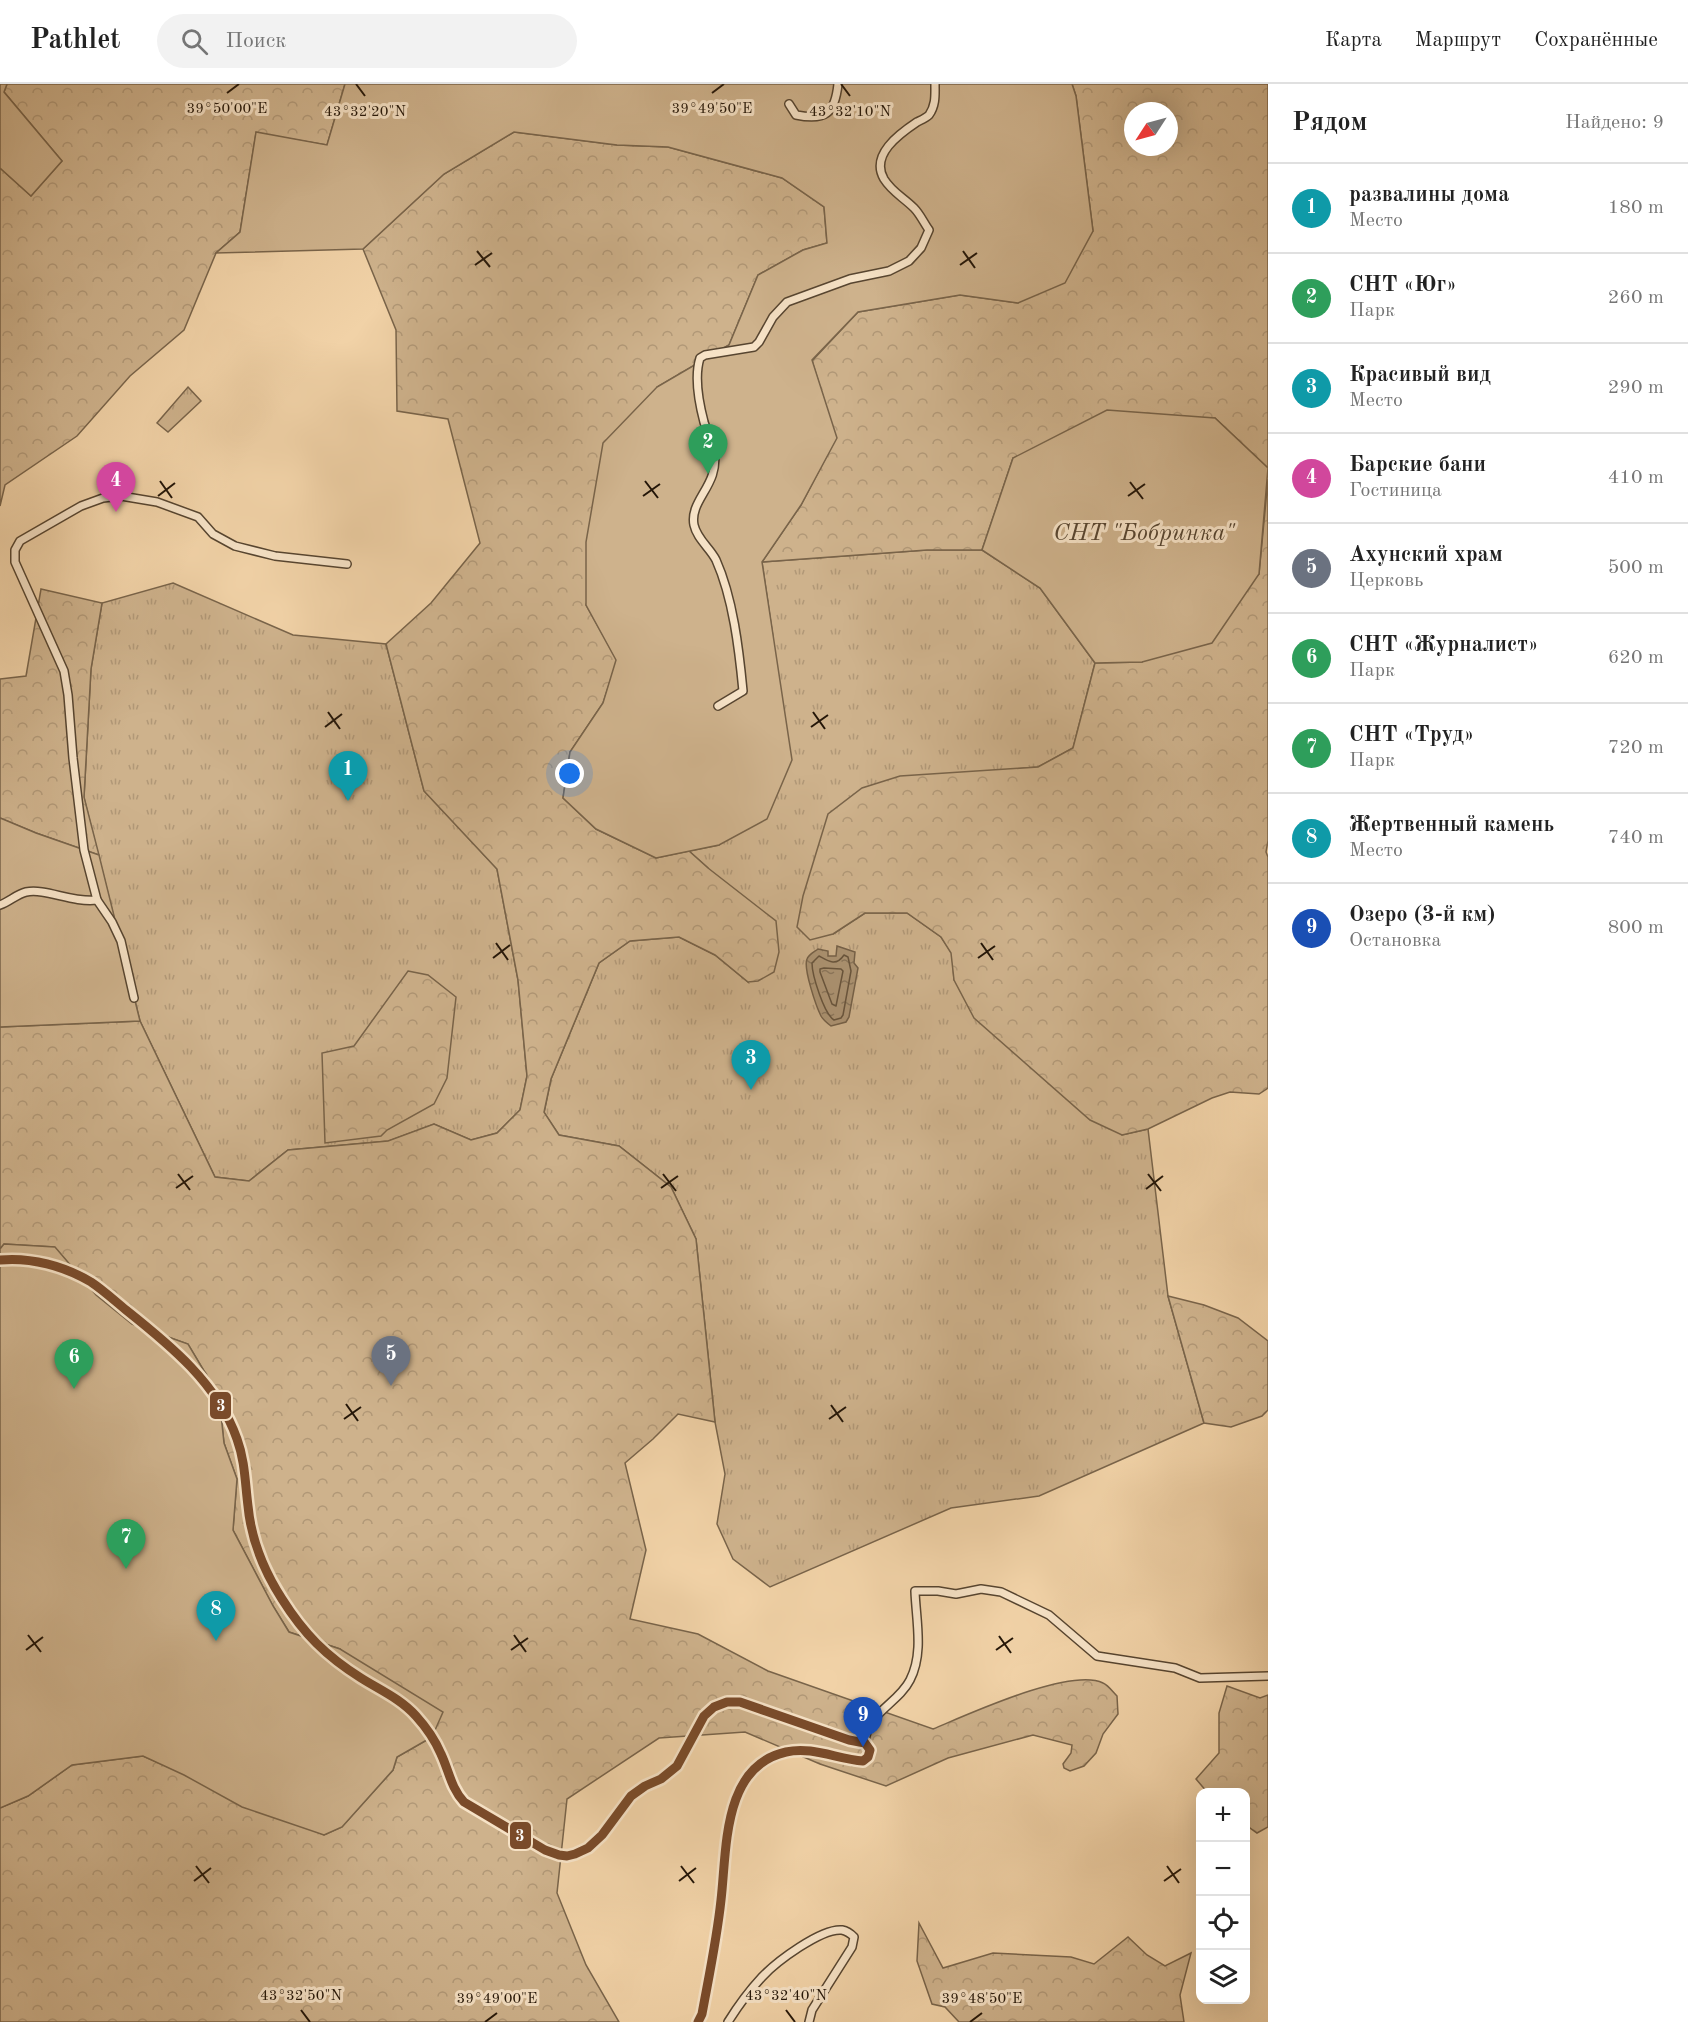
<!DOCTYPE html>
<html lang="ru">
<meta charset="utf-8">
<style>
:root{--surface:#fff;--page:#f2f2f2;--text:#222;--muted:#767676;--line:#e0e0e0;--accent:#8f2418}
body{margin:0;font-family:"Old Standard TT",serif;background:var(--page);color:var(--text)}
.controls{position:absolute;right:18px;bottom:18px;display:grid;overflow:hidden;border-radius:12px;box-shadow:0 6px 24px #0002}
.controls button{width:54px;height:54px;display:grid;place-items:center;padding:0;border:0;border-bottom:2px solid var(--line);background:var(--surface);color:var(--text);font:30px sans-serif}
.compass{position:absolute;left:1124px;top:18px;width:54px;height:54px;border-radius:50%;background:var(--surface);box-shadow:0 6px 24px #0002;rotate:234deg}
.you{position:absolute;left:570px;top:690px;width:21px;height:21px;margin:-15px;border:4px solid #fff;border-radius:50%;background:#1a73e8;box-shadow:0 0 0 9px #1a73e833}
.badge{display:grid;place-items:center;width:39px;height:39px;border-radius:50%;background:var(--accent);color:#fff;font-size:20px;font-weight:700}
.pin{position:absolute;translate:-50% -50px;filter:drop-shadow(0 2px 3px #0008)}
.pin::after{content:'';position:absolute;top:32px;width:21px;height:18px;background:inherit;clip-path:polygon(0 0,100% 0,50% 100%)}
.list{margin:0;padding:0;list-style:none}
h2{display:flex;justify-content:space-between;align-items:center;height:78px;margin:0;padding:0 24px;font-size:26px}
h2 small{font-size:20px;font-weight:400;color:var(--muted)}
.list li{display:grid;grid-template-columns:39px 1fr auto;gap:18px;align-items:center;box-sizing:border-box;height:90px;padding:0 24px;border-top:2px solid var(--line)}
.list b{display:block;font-size:22px;white-space:nowrap}
.list p{margin:0;font-size:20px;white-space:nowrap;color:var(--muted)}
.list em{font-size:20px;font-style:normal;color:var(--muted)}
.icon{flex:none;width:33px;height:33px;fill:none;stroke:currentColor;stroke-width:2;stroke-linecap:round;stroke-linejoin:round}
.map{position:relative;flex:none;width:1268px;height:1938px;overflow:hidden}
header{display:flex;align-items:center;gap:36px;box-sizing:border-box;height:84px;padding:0 30px;background:var(--surface);border-bottom:2px solid var(--line)}
header strong{font-size:28px}
nav{display:flex;gap:33px;margin-inline-start:auto;font-size:21px}
.search{width:420px;height:54px;background:var(--page);display:flex;align-items:center;gap:15px;box-sizing:border-box;padding:0 21px;border-radius:33px;color:var(--muted);font-size:22px}
main{display:flex}
aside{flex:1;background:var(--surface)}
.map>svg:first-child{display:block}
.grass{fill:url(#grass-tufts);stroke:#79644a;stroke-width:1.5}
.forest{fill:url(#forest-crowns);stroke:#79644a;stroke-width:1.5;fill-rule:evenodd}
.green{fill:#ceb28c;stroke:#79644a;stroke-width:1.5}
.water{fill:url(#water-ripples);stroke:#756047;stroke-width:1.5}
.lines{fill:none;stroke-linecap:round;stroke-linejoin:round}
.shore{stroke:#68543c;stroke-width:1.5}
.minor-casing{stroke:#574530;stroke-width:10}
.minor{stroke:#f6e2c6;stroke-width:7}
.bus-1-casing{stroke:#f6e2c6;stroke-width:14}
.bus-1{stroke:#7a4b2a;stroke-width:9}
.ticks{fill:none;stroke:#241608;stroke-width:2}
.labels{text-anchor:middle;stroke-width:6;stroke-linejoin:round;paint-order:stroke}
.park-label{font-size:24px;font-style:italic;fill:#574530;stroke:#f6e2c6}
.ticks-label{font-size:15px;text-anchor:middle;fill:#241608;stroke:#f6e2c6;stroke-width:6;stroke-linejoin:round;paint-order:stroke}
.line-badge{stroke:#f6e2c6;stroke-width:2}
.badge-label{font-size:16px;text-anchor:middle;font-weight:bold;fill:#fff}
</style>
<header>
<strong>Pathlet</strong>
<div class="search"><svg class="icon" aria-label="search" viewBox="0 0 24 24"><circle cx="10" cy="10" r="6"/><path d="M15 15l6 6"/></svg>Поиск</div>
<nav><a>Карта</a><a>Маршрут</a><a>Сохранённые</a></nav>
</header>
<main>
<div class="map">
<svg width="1268" height="1938" viewBox="0 0 1268 1938">
<defs>
<pattern id="grass-tufts" width="24" height="20" patternUnits="userSpaceOnUse" patternTransform="scale(1.5)"><rect width="24" height="20" fill="#ceb28c"/><path d="M3 7l-1-3M5 7V3M7 7l1-3M15 17l-1-3M17 17v-4M19 17l1-3" fill="none" stroke="#b19877"/></pattern>
<pattern id="forest-crowns" width="20" height="18" patternUnits="userSpaceOnUse" patternTransform="scale(1.5)"><rect width="20" height="18" fill="#ceb28c"/><path d="M2 6a3 3 0 1 1 6 0M12 15a3 3 0 1 1 6 0" fill="none" stroke="#b19877"/></pattern>
<pattern id="water-ripples" width="26" height="14" patternUnits="userSpaceOnUse" patternTransform="scale(1.5)"><rect width="26" height="14" fill="#ab9271"/><path d="M2 4q2-2 4 0t4 0M15 11q2-2 4 0t4 0" fill="none" stroke="#8b765b"/></pattern>
</defs>
<rect width="100%" height="100%" fill="#f1d2a7"/>
<filter id="stains"><feTurbulence type="fractalNoise" baseFrequency=".00333" numOctaves="4"/><feColorMatrix values="0 0 0 0 .2 0 0 0 0 .09 0 0 0 0 .02 0 0 0 .5 -.17"/></filter>
<radialGradient id="worn" r=".72"><stop offset=".6" stop-color="#630" stop-opacity="0"/><stop offset="1" stop-color="#630" stop-opacity=".3"/></radialGradient>
<g class="grass">
<path d="M188,303L201,317L168,348L157,339Z"/>
<path d="M927,466H982L1040,504L1095,579L1073,664L1038,683L979,688L833,850L865,829H907L941,853L952,869L954,896L1122,1051L1148,1045L1168,1212L1204,1339L1039,1412L951,1424L770,1503L733,1475L717,1440L725,1390L715,1338L696,1155L671,1103L619,1062L559,1051L544,1029L551,995L599,879L630,857L679,853L715,871L748,898L708,784L689,767L719,761L773,553L762,478Z"/>
<path d="M173,499L293,551L386,560L424,707L497,785L518,896L527,992L520,1026L497,1049L471,1056L434,1040L389,1057L288,1066L249,1097L215,1093L140,937L84,714L91,585L102,519Z"/>
</g>
<g class="forest">
<path d="M7,0H345L327,61L256,49L240,148L216,169L184,246L130,292L77,352L5,401L0,422V84L31,112L62,77L4,8Z"/>
<path d="M1072,0H1268V384L1215,334L1013,374L982,466H927L762,478L801,421L836,354L812,277L858,228L960,211L1018,219L1093,147L1076,12ZM1133,27H1169V63H1133Z"/>
<path d="M514,48L617,61L668,63L782,94L824,123L827,159L803,166L758,191L729,261L657,303L586,521L617,576L603,619L570,668L563,714L596,745L656,774L689,767L708,784L776,837L779,868L774,888L758,897L748,898L715,871L679,853L630,857L599,879L551,995L544,1028L559,1051L619,1062L671,1103L696,1155L715,1338L678,1330L653,1355L625,1379L646,1466L630,1535L698,1550L768,1587L933,1645C967,1631 1070,1583 1103,1599C1108,1601 1113,1608 1117,1612L1118,1630L1103,1650L1096,1669L1084,1682L1070,1687L1064,1684L1063,1680L1071,1669L1072,1661L1033,1651L948,1674L886,1702L820,1680L745,1648L659,1654L567,1715L557,1809L586,1881L619,1938H0V1724L28,1712L72,1681L143,1672L324,1751L342,1743L393,1686L397,1673L432,1653L340,1565L289,1548L273,1522L233,1446L237,1395L224,1359L219,1312L188,1260L132,1240L96,1211L54,1163L4,1160L0,1165V943L140,937L215,1093L249,1097L288,1066L388,1057L434,1040L471,1056L497,1049L520,1026L527,992L518,896L497,785L424,707L386,560L431,519L480,459L448,335L397,327L396,246L363,165L444,90Z"/>
<path d="M1268,395V757L1266,768L1268,773V1004L1259,1010L1230,1008L1212,1014L1148,1045L1122,1051L1090,1036L974,934L954,896L951,869L941,853L907,829H865L833,850L810,856L797,843L803,812L828,730L862,704L900,692L1038,683L1073,664L1095,579L1142,578L1259,490Z"/>
<path d="M41,505L102,519L91,585L84,713L99,771L36,749L0,734V595L26,592Z"/>
<path d="M408,887L428,891L456,913L447,994L434,1020L387,1046L381,1052L325,1059L322,969L354,962Z"/>
<path d="M1168,1212L1204,1221L1238,1234L1268,1257V1326L1262,1332L1231,1343L1204,1339Z"/>
<path d="M1227,1602L1260,1614L1268,1611V1743L1257,1749L1246,1741V1708H1207L1196,1695L1219,1669V1629Z"/>
<path d="M919,1839L943,1884L993,1869L1071,1873L1094,1880L1128,1853L1147,1871L1165,1882L1191,1869L1180,1911L1184,1938H959L945,1923L932,1920L917,1877Z"/>
</g>
<g class="green">
<path d="M0,0H7L4,8L62,77L31,112L0,84Z"/>
<path d="M345,0H1072L1076,12L1093,147L1065,199L1018,219L960,211L858,228L812,276L837,354L801,421L762,478L792,676L767,735L719,761L656,774L596,745L563,714L570,668L603,619L616,576L586,521V458L603,359L657,303L729,261L758,191L803,166L827,159L824,123L782,94L668,63L617,61L514,48L444,90L363,165L216,169L240,148L256,48L327,61Z"/>
<path d="M1107,326L1215,334L1268,384L1259,490L1212,559L1142,578L1095,579L1040,504L982,466L1013,374Z"/>
<path d="M0,734L36,749L99,771L140,937L0,943Z"/>
<path d="M4,1160L55,1163L96,1211L132,1240L188,1260L219,1312L224,1359L237,1395L233,1446L273,1522L289,1548L340,1565L443,1628L432,1653L397,1673L393,1686L342,1743L324,1751L242,1723L184,1691L143,1672L72,1681L28,1712L0,1724V1165Z"/>
</g>
<path class="water" d="M837,862L855,868L854,879L858,884L849,933L846,938L831,942C827,939 823,936 821,932C816,922 803,884 807,875C809,870 814,868 818,865L828,867V872H836Z"/>
<g class="lines">
<g class="shore">
<path d="M844,871L848,873L851,887L843,931L841,934L834,936C824,930 812,891 812,879L819,872C828,877 836,883 844,871Z"/>
<path d="M824,884L841,885L843,887L836,922L832,920L820,888V885Z"/>
</g>
<defs>
<g id="minor">
<path d="M789,20L796,31C825,37 835,30 838,0"/>
<path d="M718,622L743,607C739,565 733,514 716,476C710,464 697,455 694,441C689,416 720,401 714,368C713,358 707,348 704,338C699,319 694,293 700,274L705,271L754,263L759,258L773,233L787,218L850,195L889,187L909,177L921,164L929,146C924,139 920,130 914,124C903,113 892,108 884,95C870,71 899,50 917,38C921,36 926,34 929,31C936,21 935,11 935,0"/>
<path d="M0,821C9,818 17,810 26,808C46,804 72,819 97,816"/>
<path d="M134,914L121,857L112,838L97,816L84,766L73,674L68,611L64,587L15,478V466L20,457L81,422L103,414L121,412L157,418L198,433L213,450L235,462L275,472L347,480"/>
<path d="M0,1176C31,1173 64,1182 91,1198C103,1206 115,1217 126,1226C170,1261 218,1300 237,1355C245,1377 245,1398 248,1422C251,1454 264,1487 282,1515C304,1550 326,1572 361,1594C380,1606 401,1615 416,1632C426,1643 435,1656 441,1670C449,1687 451,1704 464,1718L545,1766L559,1771L567,1772L575,1770L588,1764L602,1751L631,1712L645,1702L661,1695L677,1682L704,1632L714,1623L727,1618H740L849,1656L865,1659L870,1666L868,1673L863,1677C837,1675 812,1662 786,1668C722,1682 727,1766 721,1816C717,1854 709,1892 702,1930L698,1938"/>
<path d="M865,1659C866,1629 898,1620 910,1596C924,1569 916,1536 915,1507H938L956,1510L981,1505L1001,1508L1049,1531L1097,1572L1175,1584L1200,1594L1268,1592"/>
<path d="M728,1938C738,1922 749,1907 762,1893C776,1878 821,1844 842,1846C847,1847 850,1849 854,1853L852,1863L812,1926L809,1938"/>
</g>
</defs>
<use href="#minor" class="minor-casing"/>
<use href="#minor" class="minor"/>
<defs>
<path id="bus-1" d="M0,1176C31,1173 64,1182 91,1198C103,1206 115,1217 126,1226C170,1261 218,1300 237,1355C245,1377 245,1398 248,1422C251,1454 264,1487 282,1515C304,1550 326,1572 361,1594C380,1606 401,1615 416,1632C426,1643 435,1656 441,1670C449,1687 451,1704 464,1718L545,1766L559,1771L567,1772L575,1770L588,1764L602,1751L631,1712L645,1702L661,1695L677,1682L704,1632L714,1623L727,1618H740L849,1656L865,1659L870,1666L868,1673L863,1677C837,1675 812,1662 786,1668C722,1682 727,1766 721,1816C717,1854 709,1892 702,1930L698,1938"/>
</defs>
<use href="#bus-1" class="bus-1-casing"/>
<use href="#bus-1" class="bus-1"/>
</g>
<path class="ticks" d="M356,0L365,12M841,0L850,12M227,9L239,0M712,9L724,0M477,167L490,183M963,167L975,184M475,181L492,169M960,181L977,169M160,397L172,414M645,397L658,414M1130,398L1143,415M158,412L175,399M643,412L660,400M1128,412L1145,400M328,628L340,645M813,628L825,645M325,643L342,630M811,643L828,631M496,859L508,876M981,859L993,876M493,874L510,861M978,874L995,862M178,1090L190,1106M663,1090L676,1107M1148,1090L1161,1107M176,1104L193,1092M661,1104L678,1092M1146,1105L1163,1092M346,1320L358,1337M831,1321L843,1338M344,1335L361,1323M829,1335L846,1323M28,1551L41,1568M514,1551L526,1568M999,1552L1011,1569M26,1566L43,1553M511,1566L528,1554M996,1566L1013,1554M196,1782L209,1799M681,1782L694,1799M1167,1782L1179,1799M194,1797L211,1784M679,1797L696,1784M1164,1797L1181,1785M301,1926L310,1938M786,1926L795,1938M485,1938L497,1929M970,1938L982,1929"/>
<g class="labels">
<g class="park-label">
<text x="1144" y="456">СНТ "Бобринка"</text>
</g>
</g>
<g class="ticks-label">
<text x="227" y="29">39°50'00"E</text>
<text x="712" y="29">39°49'50"E</text>
<text x="365" y="32">43°32'20"N</text>
<text x="850" y="32">43°32'10"N</text>
<text x="301" y="1916">43°32'50"N</text>
<text x="786" y="1916">43°32'40"N</text>
<text x="497" y="1919">39°49'00"E</text>
<text x="982" y="1919">39°48'50"E</text>
</g>
<g class="line-badge">
<rect x="209" y="1307" width="23" height="29" rx="6" fill="#7a4b2a"/>
<rect x="509" y="1737" width="23" height="29" rx="6" fill="#7a4b2a"/>
</g>
<g class="badge-label">
<text x="221" y="1327">3</text>
<text x="520" y="1757">3</text>
</g>
<rect width="100%" height="100%" filter="url(#stains)"/>
<rect width="100%" height="100%" fill="url(#worn)"/>
</svg>
<div class="controls">
<button>+</button>
<button>−</button>
<button><svg class="icon" aria-label="locate" viewBox="0 0 24 24"><circle cx="12" cy="12" r="6"/><path d="M12 2v4M12 18v4M2 12h4M18 12h4"/></svg></button>
<button><svg class="icon" aria-label="layers" viewBox="0 0 24 24"><path d="M12 4l9 5-9 5-9-5zM3 14l9 5 9-5"/></svg></button>
</div>
<svg class="compass" viewBox="-18 -18 36 36"><path d="M0-13l5 13h-10z" fill="#e53935"/><path d="M0 13l5-13h-10z" fill="#767676"/></svg>
<div class="you"></div>
<div class="pin badge" style="left:348px;top:717px;background:#0f9aa8">1</div>
<div class="pin badge" style="left:708px;top:390px;background:#2e9e5b">2</div>
<div class="pin badge" style="left:751px;top:1006px;background:#0f9aa8">3</div>
<div class="pin badge" style="left:116px;top:428px;background:#d1479c">4</div>
<div class="pin badge" style="left:391px;top:1302px;background:#6b7280">5</div>
<div class="pin badge" style="left:74px;top:1305px;background:#2e9e5b">6</div>
<div class="pin badge" style="left:126px;top:1485px;background:#2e9e5b">7</div>
<div class="pin badge" style="left:216px;top:1557px;background:#0f9aa8">8</div>
<div class="pin badge" style="left:863px;top:1663px;background:#1a4fb4">9</div>
</div>
<aside>
<h2>Рядом<small>Найдено: 9</small></h2>
<ul class="list">
<li><span class="badge" style="background:#0f9aa8">1</span><div><b>развалины дома</b><p>Место</p></div><em>180 m</em></li>
<li><span class="badge" style="background:#2e9e5b">2</span><div><b>СНТ «Юг»</b><p>Парк</p></div><em>260 m</em></li>
<li><span class="badge" style="background:#0f9aa8">3</span><div><b>Красивый вид</b><p>Место</p></div><em>290 m</em></li>
<li><span class="badge" style="background:#d1479c">4</span><div><b>Барские бани</b><p>Гостиница</p></div><em>410 m</em></li>
<li><span class="badge" style="background:#6b7280">5</span><div><b>Ахунский храм</b><p>Церковь</p></div><em>500 m</em></li>
<li><span class="badge" style="background:#2e9e5b">6</span><div><b>СНТ «Журналист»</b><p>Парк</p></div><em>620 m</em></li>
<li><span class="badge" style="background:#2e9e5b">7</span><div><b>СНТ «Труд»</b><p>Парк</p></div><em>720 m</em></li>
<li><span class="badge" style="background:#0f9aa8">8</span><div><b>Жертвенный камень</b><p>Место</p></div><em>740 m</em></li>
<li><span class="badge" style="background:#1a4fb4">9</span><div><b>Озеро (3-й км)</b><p>Остановка</p></div><em>800 m</em></li>
</ul>
</aside>
</main>
